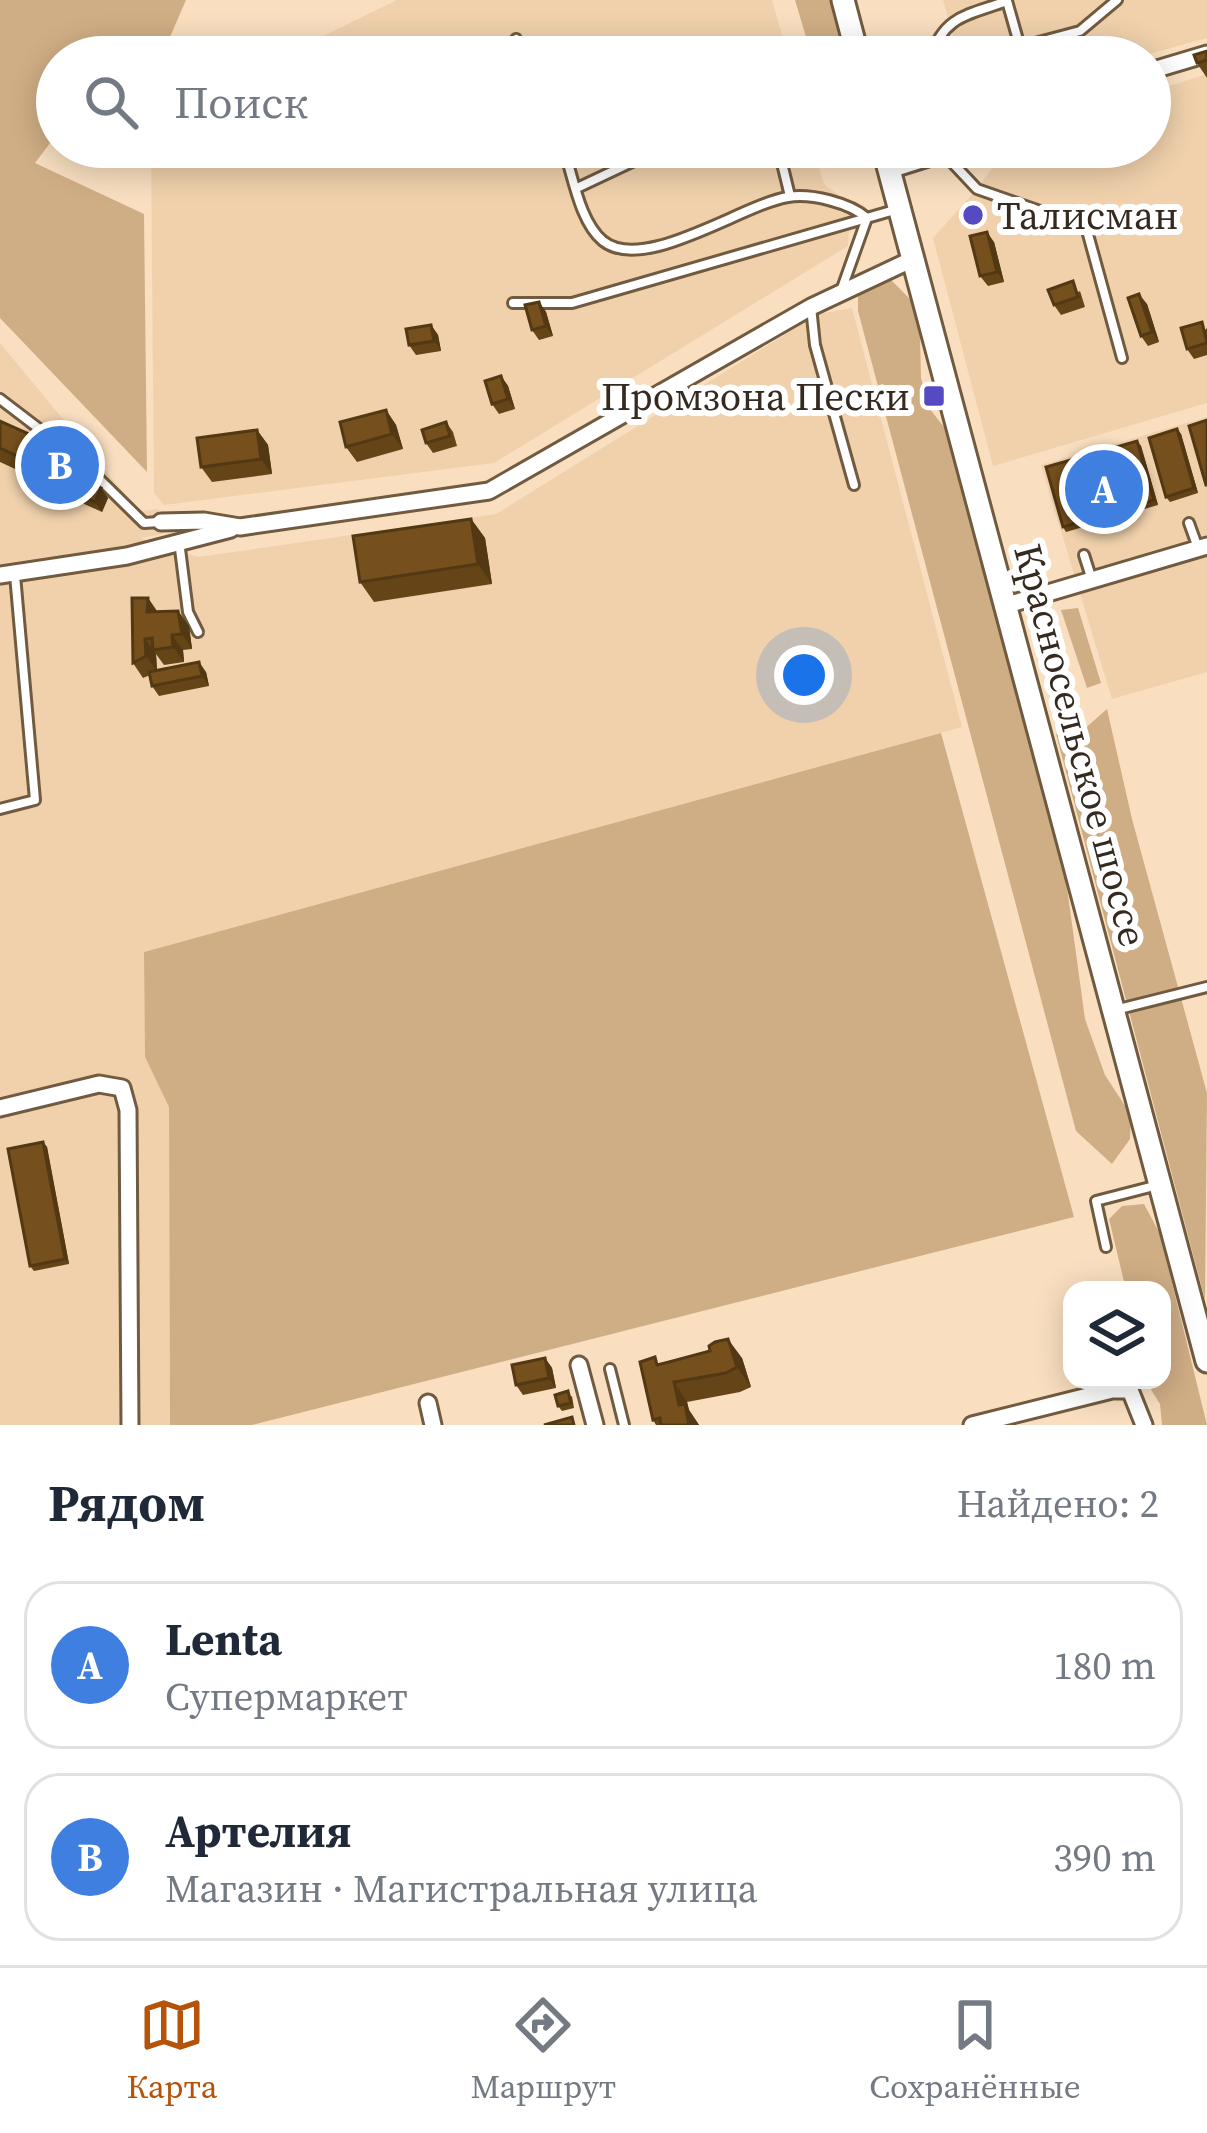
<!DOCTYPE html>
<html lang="ru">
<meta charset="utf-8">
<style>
:root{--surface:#fff;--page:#f2f2f3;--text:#1f2937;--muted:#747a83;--line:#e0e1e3;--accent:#b45309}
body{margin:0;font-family:"Source Serif 4",serif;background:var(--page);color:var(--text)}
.controls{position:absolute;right:36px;bottom:36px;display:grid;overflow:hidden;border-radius:24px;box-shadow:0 6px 30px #0003}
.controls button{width:108px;height:108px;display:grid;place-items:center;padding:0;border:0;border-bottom:3px solid var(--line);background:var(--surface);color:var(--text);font:60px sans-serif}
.you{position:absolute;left:804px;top:675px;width:42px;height:42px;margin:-30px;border:9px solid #fff;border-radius:50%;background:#1a73e8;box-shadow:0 0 0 18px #1a73e833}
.badge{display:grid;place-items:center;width:78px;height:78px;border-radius:50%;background:var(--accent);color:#fff;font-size:39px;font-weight:700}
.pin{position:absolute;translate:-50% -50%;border:6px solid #fff;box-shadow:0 3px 12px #0006}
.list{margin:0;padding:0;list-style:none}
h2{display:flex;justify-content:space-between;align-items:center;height:156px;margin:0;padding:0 48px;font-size:51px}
h2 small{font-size:39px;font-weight:400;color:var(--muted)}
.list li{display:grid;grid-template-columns:78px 1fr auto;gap:36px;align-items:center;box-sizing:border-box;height:168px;margin:0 24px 24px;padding:0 24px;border:3px solid var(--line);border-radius:36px}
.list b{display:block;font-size:45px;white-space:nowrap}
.list p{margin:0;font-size:39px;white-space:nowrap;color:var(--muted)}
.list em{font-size:39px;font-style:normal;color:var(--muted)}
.icon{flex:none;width:66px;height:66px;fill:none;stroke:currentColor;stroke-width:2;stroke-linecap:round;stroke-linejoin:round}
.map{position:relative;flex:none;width:1207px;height:1425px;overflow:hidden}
.search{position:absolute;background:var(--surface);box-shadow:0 6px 30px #0003;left:36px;right:36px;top:36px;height:132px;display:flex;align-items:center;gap:30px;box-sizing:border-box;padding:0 42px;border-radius:66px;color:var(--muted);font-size:45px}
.sheet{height:540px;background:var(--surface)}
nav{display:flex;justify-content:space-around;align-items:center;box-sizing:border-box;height:168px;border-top:3px solid var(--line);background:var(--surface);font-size:33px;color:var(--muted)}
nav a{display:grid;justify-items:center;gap:6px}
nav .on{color:var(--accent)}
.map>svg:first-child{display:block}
.built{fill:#f0d1ac}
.green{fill:#d0ae85}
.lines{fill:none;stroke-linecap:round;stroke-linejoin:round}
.service-casing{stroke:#715b40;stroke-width:14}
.minor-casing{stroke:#715b40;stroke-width:21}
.secondary-casing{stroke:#715b40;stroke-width:27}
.service{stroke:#fff;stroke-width:8}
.minor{stroke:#fff;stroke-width:15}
.secondary{stroke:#fff;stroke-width:21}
.wall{fill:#654518}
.shaded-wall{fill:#533814}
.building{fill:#76501c;stroke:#533814;stroke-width:3}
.poi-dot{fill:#554ac2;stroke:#fff;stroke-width:4.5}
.labels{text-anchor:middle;stroke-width:12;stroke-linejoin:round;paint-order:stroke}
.poi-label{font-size:39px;fill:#342a1f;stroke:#fff;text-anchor:start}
.street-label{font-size:39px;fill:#342a1f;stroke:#fff}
</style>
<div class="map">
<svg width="1207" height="1425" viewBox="0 0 1207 1425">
<rect width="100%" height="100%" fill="#f9dfc0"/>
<g class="built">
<path d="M397,0H772L788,57H280Z"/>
<path d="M943,0H1207V38L1138,57H959Z"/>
<path d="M1207,74V403L993,466L933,238L977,189L1007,147H1150V92Z"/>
<path d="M151,147H813L824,184L851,205L848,246L494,463L164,505L154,493Z"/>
<path d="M852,308L962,727L144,952L145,1057L169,1106L170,1425H0V343L139,511L159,509L163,534L140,538L198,557L496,514L818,314Z"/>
<path d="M1207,417V672L1112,699L1041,465Z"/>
</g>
<g class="green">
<path d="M0,0H186L167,44L134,57H57V134L35,163L144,214L147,472L0,318Z"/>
<path d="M795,0H831L846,57H812Z"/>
<path d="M890,279L911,300L920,337L921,378L929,408L944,427L1065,873L1085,1019L1105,1075L1131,1115L1130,1139L1112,1164L1076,1131L858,311V292Z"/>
<path d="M1078,608L1101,683L1087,688L1061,610Z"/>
<path d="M1107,709L1132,819L1207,1093L1205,1300L1056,734L1081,732Z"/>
<path d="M941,733L1074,1217L252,1425H170L169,1107L145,1057L144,952Z"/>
<path d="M1144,1204L1160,1234L1207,1425H1162L1160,1404L1145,1380H1162V1290H1126L1109,1219L1122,1206Z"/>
</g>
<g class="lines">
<defs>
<g id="service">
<path d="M516,39L525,57"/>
<path d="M931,57C944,15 969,15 1007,1L1020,47L1080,31L1117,0"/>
<path d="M563,147C573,175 579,221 603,241C644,274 743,204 788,197C811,193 850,203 867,218L841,291"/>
<path d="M778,147L790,196"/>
<path d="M892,173L946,156L977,189L1086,227L1122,358"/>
<path d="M577,188L664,147"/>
<path d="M513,303H572L898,209"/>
<path d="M811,307L815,345L854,485"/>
<path d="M0,399L80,460L144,523L159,522"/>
<path d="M1189,523L1198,548"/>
<path d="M179,541L188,612L198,632"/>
<path d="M1084,555L1092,580"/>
<path d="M0,809L35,800L15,575"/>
<path d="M1115,1010L1207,987"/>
<path d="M1106,1247L1096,1201L1158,1185"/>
<path d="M610,1369L624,1425"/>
</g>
<g id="minor">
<path d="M1150,71L1207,54"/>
<path d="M946,156L953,147"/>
<path d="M161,522L204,521L240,527L489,491L811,307L913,259"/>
<path d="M0,575L127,556L231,529"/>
<path d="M1007,605L1207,546"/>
<path d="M0,1108L99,1084L122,1088L128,1110L130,1425"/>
<path d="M579,1365L595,1425"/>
<path d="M428,1403L433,1425"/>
<path d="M972,1425L1112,1390H1130L1144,1425"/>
</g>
<g id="secondary">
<path d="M843,0L858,57"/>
<path d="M883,147L1207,1361"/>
</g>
</defs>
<use href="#service" class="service-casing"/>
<use href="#minor" class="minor-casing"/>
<use href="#secondary" class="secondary-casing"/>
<use href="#service" class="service"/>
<use href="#minor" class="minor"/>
<use href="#secondary" class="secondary"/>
</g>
<g class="wall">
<path d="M1207,51V78L1197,63Z"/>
<path d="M994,242L1004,282L988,286L980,276Z"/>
<path d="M1080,291L1085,307L1061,315L1054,305Z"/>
<path d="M539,302L546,312L553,336L539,340L532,330Z"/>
<path d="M1147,304L1159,342L1148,346L1141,336Z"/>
<path d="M431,325L438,335L441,351L416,355L409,345Z"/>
<path d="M1207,328V355L1194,359L1187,349Z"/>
<path d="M501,376L508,386L515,409L499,414L492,404Z"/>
<path d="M386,410L396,425L403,449L357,462L346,447Z"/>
<path d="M0,421L58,447L72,467L61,490L0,462Z"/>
<path d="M446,422L453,432L457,446L433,453L426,443Z"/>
<path d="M1177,429L1181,434L1198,493L1170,502L1166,497Z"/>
<path d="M257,430L268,445L272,474L212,482L201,467Z"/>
<path d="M1137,441L1141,446L1158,505L1066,532L1063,527Z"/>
<path d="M101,488L108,498L102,512L73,499L66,489Z"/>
<path d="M471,519L485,538L492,584L374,602L360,582Z"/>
<path d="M148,598L157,611H178L189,626L192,649L183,650L184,662L164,665L156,654L157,671L206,672L209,686L159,696L152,686L150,675L143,678L133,663Z"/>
<path d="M43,1142L47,1147L69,1264L34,1271L30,1266Z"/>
<path d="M545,1358L552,1368L556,1388L523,1395L516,1385Z"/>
<path d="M742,1358L751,1387L740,1392L687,1402L689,1410L699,1425H656L653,1420L660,1364Z"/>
<path d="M572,1396L574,1408L562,1411L558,1406Z"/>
</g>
<g class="shaded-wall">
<path d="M987,232L994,242L1004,282L997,272Z"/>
<path d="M1139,294L1147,304L1159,342L1152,332Z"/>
<path d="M539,302L546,312L553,336L546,326Z"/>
<path d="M431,325L438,335L441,351L434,341Z"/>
<path d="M501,376L508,386L515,409L508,399Z"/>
<path d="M386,410L396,425L403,449L392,434Z"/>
<path d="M1177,429L1181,434L1198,493L1194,488Z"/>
<path d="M257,430L268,445L272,474L261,459Z"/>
<path d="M1137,441L1141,446L1158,505L1154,500Z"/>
<path d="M58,447L72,467L61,490L48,470Z"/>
<path d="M101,488L108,498L102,512L95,502Z"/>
<path d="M471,519L485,538L492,584L478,564Z"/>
<path d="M148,598L158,613L147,612Z"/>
<path d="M178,611L189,626L192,649L182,634Z"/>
<path d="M172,635L183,650L184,662L173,647Z"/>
<path d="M145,639L156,654L157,671L146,656Z"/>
<path d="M199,662L206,672L209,686L202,676Z"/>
<path d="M43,1142L47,1147L69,1264L65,1259Z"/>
<path d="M728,1339L742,1358L751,1387L737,1367Z"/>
<path d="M545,1358L552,1368L556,1388L549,1378Z"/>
<path d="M674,1382L687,1402L689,1410L699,1425H689L679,1405Z"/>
</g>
<g class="building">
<path d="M1207,51V60L1197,63L1194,55Z"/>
<path d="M987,232L997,272L980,276L970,236Z"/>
<path d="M1073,281L1078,297L1054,305L1048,290Z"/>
<path d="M1139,294L1152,332L1141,336L1128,298Z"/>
<path d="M539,302L546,326L532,330L525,305Z"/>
<path d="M1202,322L1207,343L1187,349L1181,328Z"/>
<path d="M431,325L434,341L409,345L406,329Z"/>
<path d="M501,376L508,399L492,404L485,381Z"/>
<path d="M386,410L392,434L346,447L340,422Z"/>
<path d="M1207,420V485H1206L1189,426Z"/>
<path d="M0,421L58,447L48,470L0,448Z"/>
<path d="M446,422L450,436L426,443L422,430Z"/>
<path d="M1177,429L1194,488L1166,497L1149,438Z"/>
<path d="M257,430L261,459L201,467L197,438Z"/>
<path d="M1137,441L1154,500L1063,527L1046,467Z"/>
<path d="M72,476L101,488L95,502L66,489Z"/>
<path d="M471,519L478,564L360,582L353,536Z"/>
<path d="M132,598H148L147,612L178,611L182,634L172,635L173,647L153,650L152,638L145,639L146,656L133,663Z"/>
<path d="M199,662L202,676L152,686L149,672Z"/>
<path d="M43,1142L65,1259L30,1266L8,1149Z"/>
<path d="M728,1339L737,1367L726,1373L674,1382L679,1405L685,1404L689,1425H661L660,1418L653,1420L640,1362L655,1357L657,1365L669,1362L710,1351L709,1346L715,1342Z"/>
<path d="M545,1358L549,1378L516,1385L512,1365Z"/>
<path d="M568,1391L571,1403L558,1406L555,1395Z"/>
<path d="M572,1417L574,1425H544Z"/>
</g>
<g class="poi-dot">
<circle cx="973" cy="215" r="12"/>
<rect x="922" y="384" width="24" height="24" rx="6"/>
</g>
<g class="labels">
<g class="poi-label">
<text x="997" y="229">Талисман</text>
<text x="910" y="410" text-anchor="end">Промзона Пески</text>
</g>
<g class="street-label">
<text transform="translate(1081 745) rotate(75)" y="14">Красносельское шоссе</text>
</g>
</g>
</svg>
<div class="controls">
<button><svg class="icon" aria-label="layers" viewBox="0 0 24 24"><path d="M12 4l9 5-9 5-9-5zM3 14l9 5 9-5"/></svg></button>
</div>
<div class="you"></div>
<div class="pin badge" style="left:1104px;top:489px;background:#3f7fe0">A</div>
<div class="pin badge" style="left:60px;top:465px;background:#3f7fe0">B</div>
<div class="search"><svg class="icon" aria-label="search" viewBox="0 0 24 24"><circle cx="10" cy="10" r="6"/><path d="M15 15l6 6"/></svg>Поиск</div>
</div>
<section class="sheet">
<h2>Рядом<small>Найдено: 2</small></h2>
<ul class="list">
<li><span class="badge" style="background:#3f7fe0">A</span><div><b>Lenta</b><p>Супермаркет</p></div><em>180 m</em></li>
<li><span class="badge" style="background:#3f7fe0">B</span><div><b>Артелия</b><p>Магазин · Магистральная улица</p></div><em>390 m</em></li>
</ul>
</section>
<nav>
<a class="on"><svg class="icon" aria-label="map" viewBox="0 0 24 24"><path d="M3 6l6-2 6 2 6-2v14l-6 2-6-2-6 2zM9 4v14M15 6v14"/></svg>Карта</a>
<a><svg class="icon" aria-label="directions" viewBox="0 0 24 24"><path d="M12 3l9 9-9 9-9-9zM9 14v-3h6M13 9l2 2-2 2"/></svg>Маршрут</a>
<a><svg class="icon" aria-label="saved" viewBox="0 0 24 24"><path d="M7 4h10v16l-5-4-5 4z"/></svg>Сохранённые</a>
</nav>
